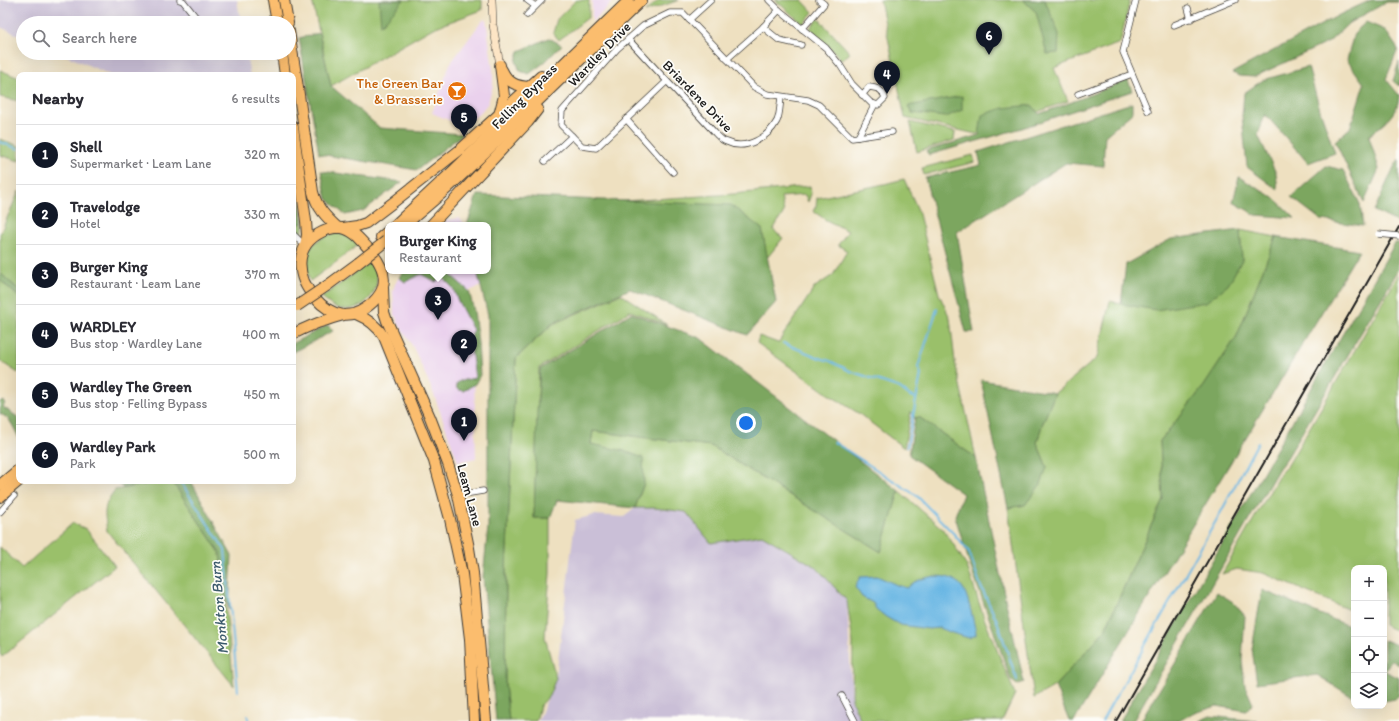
<!DOCTYPE html>
<meta charset="utf-8">
<style>
:root{--surface:#fff;--page:#f2f2f3;--text:#2b2b33;--muted:#7c7c81;--line:#e1e1e2;--accent:#111827}
body{margin:0;font-family:Itim,sans-serif;background:var(--page);color:var(--text)}
.controls{position:absolute;right:12px;bottom:12px;display:grid;overflow:hidden;border-radius:8px;box-shadow:0 4px 16px #0002}
.controls button{width:36px;height:36px;display:grid;place-items:center;padding:0;border:0;border-bottom:1px solid var(--line);background:var(--surface);color:var(--text);font:20px sans-serif}
.you{position:absolute;left:746px;top:423px;width:14px;height:14px;margin:-10px;border:3px solid #fff;border-radius:50%;background:#1a73e8;box-shadow:0 0 0 6px #1a73e833}
.badge{display:grid;place-items:center;width:26px;height:26px;border-radius:50%;background:var(--accent);color:#fff;font-size:13px;font-weight:700}
.pin{position:absolute;translate:-50% -33px;filter:drop-shadow(0 1px 2px #0008)}
.pin::after{content:'';position:absolute;top:21px;width:14px;height:12px;background:inherit;clip-path:polygon(0 0,100% 0,50% 100%)}
.popup{position:absolute;left:385px;top:222px;width:106px;height:52px;box-sizing:border-box;display:grid;place-content:center;border-radius:8px;background:var(--surface);filter:drop-shadow(0 1px 3px #0005);font-size:13px;white-space:nowrap;color:var(--muted)}
.popup b{font-size:15px;color:var(--text)}
.popup::after{content:'';position:absolute;left:50%;top:100%;margin-left:-8px;border:8px solid transparent;border-top-color:var(--surface)}
.list{margin:0;padding:0;list-style:none}
h2{display:flex;justify-content:space-between;align-items:center;height:52px;margin:0;padding:0 16px;font-size:17px}
h2 small{font-size:13px;font-weight:400;color:var(--muted)}
.list li{display:grid;grid-template-columns:26px 1fr auto;gap:12px;align-items:center;box-sizing:border-box;height:60px;padding:0 16px;border-top:1px solid var(--line)}
.list b{display:block;font-size:15px;white-space:nowrap}
.list p{margin:0;font-size:13px;white-space:nowrap;color:var(--muted)}
.list em{font-size:13px;font-style:normal;color:var(--muted)}
.icon{flex:none;width:22px;height:22px;fill:none;stroke:currentColor;stroke-width:2;stroke-linecap:round;stroke-linejoin:round}
.map{position:relative;flex:none;width:1399px;height:721px;overflow:hidden}
.search{position:absolute;background:var(--surface);box-shadow:0 4px 16px #0002;left:16px;top:16px;width:280px;height:44px;display:flex;align-items:center;gap:10px;box-sizing:border-box;padding:0 14px;border-radius:22px;color:var(--muted);font-size:15px}
.panel{position:absolute;background:var(--surface);box-shadow:0 4px 16px #0002;left:16px;top:72px;width:280px;height:412px;border-radius:8px}
.map>svg:first-child{display:block}
.built{fill:#ead1ed}
.industrial{fill:#cabfd7}
.green{fill:#9ac06b;stroke:#5b6e44}
.forest{fill:#7ba65f;stroke:#4c613e}
.water{fill:#6ab7e4;stroke:#436a80}
.lines{fill:none;stroke-linecap:round;stroke-linejoin:round}
.stream{stroke:#6ab7e4;stroke-width:2}
.street-casing{stroke:#3c3935;stroke-width:7}
.secondary-casing{stroke:#3c3935;stroke-width:8}
.highway-casing{stroke:#3c3935;stroke-width:12}
.street{stroke:#fff;stroke-width:5.5}
.secondary{stroke:#fde5c5;stroke-width:7}
.highway{stroke:#fbbd6e;stroke-width:10}
.rail{stroke:#1c1c1c;stroke-width:2}
.street-bridge-casing{stroke:#3c3935;stroke-width:7;stroke-linecap:butt}
.highway-bridge-casing{stroke:#3c3935;stroke-width:12;stroke-linecap:butt}
.street-bridge{stroke:#fff;stroke-width:5.5}
.highway-bridge{stroke:#fbbd6e;stroke-width:10}
.labels{text-anchor:middle;stroke-width:3.5;stroke-linejoin:round;paint-order:stroke}
.street-label{font-size:14px;fill:#1c1c1c;stroke:#fdfcf7}
.food-label{font-size:14px;fill:#c56008;stroke:#fdfcf7;text-anchor:end}
.water-label{font-size:15px;font-style:italic;fill:#3b5a6c;stroke:#fdfcf7}
</style>
<div class="map">
<svg width="1399" height="721" viewBox="0 0 1399 721">
<rect width="100%" height="100%" fill="#fdfcf7"/>
<filter id="ink" filterUnits="userSpaceOnUse"><feTurbulence type="fractalNoise" baseFrequency=".025" numOctaves="2"/><feDisplacementMap in="SourceGraphic" scale="8" xChannelSelector="R" yChannelSelector="G"/><feConvolveMatrix kernelMatrix="1 2 1 2 8 2 1 2 1" color-interpolation-filters="sRGB"/></filter>
<filter id="wash" filterUnits="userSpaceOnUse"><feTurbulence type="fractalNoise" baseFrequency=".012" numOctaves="4" result="noise"/><feDisplacementMap in="SourceGraphic" scale="16" xChannelSelector="R" yChannelSelector="G"/><feGaussianBlur stdDeviation="0.9" result="paint"/><feColorMatrix in="noise" values="0 0 0 0 0 0 0 0 0 0 0 0 0 0 0 0 0 1.4 0 .05"/><feComposite in="paint" operator="in"/></filter>
<g filter="url(#wash)">
<rect width="100%" height="100%" fill="#eee0c0"/>
<g class="built">
<path d="M592,0H615L592,22Z"/>
<path d="M486,19L493,70V85L488,103L480,113L463,126L432,113L450,64L479,25L483,20Z"/>
<path d="M459,218L465,225H443L447,220Z"/>
<path d="M446,271H477L481,286L469,291Z"/>
<path d="M421,274L441,276L453,288L473,330L476,458L458,462L433,392L413,347L398,323L394,312L393,291L395,284L399,277Z"/>
</g>
<g class="industrial">
<path d="M0,0H237L241,23H23V37L0,27Z"/>
<path d="M60,53H246L250,75H111Z"/>
<path d="M660,488L734,495L816,567L847,601L852,701L861,721H538L556,678L575,520L594,515L624,517Z"/>
</g>
<g class="green">
<path d="M312,0H482V10L433,28L331,86Z"/>
<path d="M578,0H589V17L559,40L553,33L557,19L575,1Z"/>
<path d="M659,0H679L645,12Z"/>
<path d="M775,0H802L813,12L803,24Z"/>
<path d="M880,0H1130L1120,43L1054,68L1068,101L976,134L905,118Z"/>
<path d="M818,18L850,53L842,60L810,28Z"/>
<path d="M0,70L19,78V101L0,97Z"/>
<path d="M910,122L955,132L954,140L917,152Z"/>
<path d="M0,139L19,146V161L0,155Z"/>
<path d="M973,155L975,162L924,175L922,168Z"/>
<path d="M904,179L918,210L939,294L950,318L955,362L976,458L919,417L915,418L911,412L904,448L858,413L828,394L757,343L759,336L778,343L815,287L833,275L847,251L838,245L848,231L826,220L813,211L816,206L817,198L884,184Z"/>
<path d="M810,186L811,194L808,202L805,195L781,197L784,212L773,230L783,238L767,258L762,229L623,201L734,194Z"/>
<path d="M19,191V290L0,273V234Z"/>
<path d="M293,223L294,224L303,223V229L301,233L295,232L293,229Z"/>
<path d="M1240,230L1276,237L1237,336L1204,386L1160,441L1163,499L1105,630L1055,686L1034,698L1008,508L1025,505L1047,467L1037,443L1042,425L1055,393L1097,358L1110,301L1121,304L1242,260Z"/>
<path d="M338,233L349,235L359,244L339,260L310,281C300,256 311,237 338,233Z"/>
<path d="M293,238C300,245 298,253 293,261Z"/>
<path d="M373,260C391,299 345,326 322,297Z"/>
<path d="M1399,274V632L1384,625V568H1354V612L1263,573L1237,569L1222,574L1281,472L1288,465Z"/>
<path d="M0,280L19,297V371L18,373L0,361Z"/>
<path d="M621,294L668,325L630,311L539,368L534,518H550V573L545,637L556,678L549,696L540,706L536,721H509L505,685L506,570L516,358L553,324Z"/>
<path d="M593,431L711,446L881,552L899,491L945,531L967,566L984,618L1015,694L1002,721H861L852,701L853,643L847,601L816,567L762,535L711,543L686,512L655,508H635L644,483L591,444Z"/>
<path d="M166,481H172L220,553L234,686L107,531C104,512 103,505 115,490Z"/>
<path d="M73,523L86,529L115,566L2,657L0,654V547L22,568Z"/>
</g>
<g class="forest">
<path d="M379,0H404L381,25Z"/>
<path d="M1023,0H1045L1059,34L1058,53L1047,54L1036,12Z"/>
<path d="M1371,0H1399V2H1387L1349,23L1329,42L1254,77L1239,76L1232,73L1341,14Z"/>
<path d="M1366,22L1385,30L1398,49L1386,79L1399,95C1399,114 1382,125 1369,136L1379,169L1364,203L1335,141L1350,128L1364,84L1347,60L1354,33Z"/>
<path d="M319,33L331,86L380,128L463,134L417,170L319,154L299,38Z"/>
<path d="M549,38L562,45L545,62L529,74L520,71L516,61L519,51Z"/>
<path d="M1399,62V86L1393,81Z"/>
<path d="M1308,67L1320,110L1335,153L1308,163L1265,114L1258,135L1276,173L1278,190L1247,167L1242,116L1244,93L1263,80Z"/>
<path d="M1128,80L1132,91L1022,128L929,155L926,151L979,135L982,115L1003,108L1032,105L1039,114L1064,105Z"/>
<path d="M962,96V110L946,117L912,113L908,106Z"/>
<path d="M1132,103V113L1105,136L1103,166L1066,163L957,232L974,332H966L925,178L981,165L978,152Z"/>
<path d="M1399,159V218L1397,222L1374,211L1394,167Z"/>
<path d="M1326,166L1343,170L1360,204L1363,226L1321,220L1291,197Z"/>
<path d="M321,171L402,182L363,211L345,215L327,199Z"/>
<path d="M1239,177L1274,198L1295,218L1256,215L1233,202Z"/>
<path d="M293,182L300,204L303,223L294,224L293,223Z"/>
<path d="M477,195L731,205L762,229L776,302L747,335L630,289L553,323L516,358L506,570L505,685L509,721H496L483,577L488,527V315L477,271H488V225H467Z"/>
<path d="M1240,230L1242,260L1228,285L1206,302L1156,310L1121,304L1126,264L1171,239Z"/>
<path d="M1276,237L1359,251L1074,721H1069L1055,686L1105,630L1163,499L1160,441L1204,386L1237,336Z"/>
<path d="M1395,243H1399V269L1287,458L1279,468L1133,721H1120Z"/>
<path d="M405,271H446L469,291L474,311L478,343L480,375L475,384L463,391L457,389L456,384L460,381L475,378L470,342L473,330L458,301L453,288L441,276L436,282L421,274L405,282L399,277Z"/>
<path d="M0,273L19,290V297L0,280Z"/>
<path d="M631,313L700,338L899,491L881,552L711,446L593,431L591,444L625,451L643,458L644,483L635,508L557,500L550,518H534L537,413L540,369Z"/>
<path d="M328,325L333,331L293,352V343Z"/>
<path d="M981,380L1055,393L1042,425L1037,443L1047,467L1041,484L1025,505L1008,508Z"/>
<path d="M2,400L5,403L3,407L19,418V439C17,434 12,423 8,419C6,417 3,415 0,414V402Z"/>
<path d="M919,417L976,458L1005,598L1024,682L1017,685L1011,680L970,565L955,516L963,494L909,455L915,418Z"/>
<path d="M116,481H166L123,488Z"/>
<path d="M172,481H191L232,556L229,610L224,591L220,553Z"/>
<path d="M1262,590L1354,628V698L1317,675L1257,683L1252,649Z"/>
<path d="M1217,592L1233,602L1245,616L1242,660L1245,686L1253,704L1246,711L1217,706L1191,714L1179,721H1141Z"/>
<path d="M1384,640L1399,646V665L1391,660L1385,671L1399,678V695L1395,699L1384,701Z"/>
<path d="M1210,716L1257,721H1199Z"/>
</g>
<path class="water" d="M877,576L897,585L907,588C910,586 913,582 917,581C932,574 955,573 964,590C969,599 973,621 976,632V635L969,638L952,633L940,628L929,629L900,625L886,617L876,609L873,603L862,597L855,587L860,577Z"/>
<g class="lines">
<g class="stream">
<path d="M0,142L19,149"/>
<path d="M783,343L820,358L830,361L850,371L900,388L910,396L916,398"/>
<path d="M834,442L917,496L954,534L969,552L981,587L997,621L1017,680"/>
<path d="M907,447L921,374L918,367L937,309"/>
<path d="M180,481L225,550L238,691"/>
<path d="M248,716V721"/>
<path d="M1102,721L1221,512L1258,442"/>
</g>
</g>
</g>
<g filter="url(#ink)">
<g class="lines">
<defs>
<g id="street">
<path d="M180,0L183,1L198,20L197,23"/>
<path d="M527,0L535,6"/>
<path d="M769,0L779,10L826,48L840,65L852,84L874,106L858,137"/>
<path d="M1136,0L1123,52L1148,111"/>
<path d="M1188,8L1191,19"/>
<path d="M527,15L542,0"/>
<path d="M689,20L711,0"/>
<path d="M1174,25L1235,0"/>
<path d="M763,27L779,40L801,45"/>
<path d="M802,29L824,4L819,0"/>
<path d="M628,39L715,133C718,136 722,141 727,142C745,151 768,138 777,121C780,115 780,104 781,97"/>
<path d="M727,59L763,27L779,10"/>
<path d="M666,82L596,148L582,146L561,125L562,111L617,49L643,26L670,13H683L754,87L767,94L808,100L819,105L852,138L892,132"/>
<path d="M1078,94L1132,74"/>
<path d="M862,95L869,87C878,88 882,89 885,98L878,105L872,103"/>
<path d="M626,119L673,172"/>
<path d="M545,161L572,136"/>
<path d="M293,234L305,246"/>
<path d="M458,495L483,491"/>
<path d="M0,512L14,496"/>
<path d="M842,696L855,721"/>
</g>
<path id="secondary" d="M492,0L493,25L500,65"/>
<g id="highway">
<path d="M273,0L277,23"/>
<path d="M284,0L288,23"/>
<path d="M289,31L297,81L313,192C317,208 326,217 338,228"/>
<path d="M282,53L285,75"/>
<path d="M502,70C508,83 516,86 529,87"/>
<path d="M499,115L504,96L500,65"/>
<path d="M293,127L306,221L307,235L305,246"/>
<path d="M395,225L454,170L629,0"/>
<path d="M405,225L440,195L465,172L642,0"/>
<path d="M431,225L528,122L538,109"/>
<path d="M343,228L357,226L366,223L395,201L461,149L541,76"/>
<path d="M381,237L388,231"/>
<path d="M328,285L358,263"/>
<path d="M383,288L384,312L387,321L430,417L448,464L458,495L469,548L473,573L486,721"/>
<path d="M356,314C368,319 377,325 384,337L434,461L450,519L462,574L466,606L470,639L474,721"/>
<path d="M293,334C303,329 313,324 324,321C330,319 338,316 344,315C348,314 353,315 356,313C367,309 381,297 383,286C387,272 377,258 368,248C361,240 353,230 342,228C335,227 328,229 322,232C293,246 296,277 315,298C323,307 331,313 343,315"/>
<path d="M0,485L19,469"/>
<path d="M0,497L19,481"/>
</g>
</defs>
<use href="#street" class="street-casing"/>
<use href="#secondary" class="secondary-casing"/>
<use href="#highway" class="highway-casing"/>
<use href="#street" class="street"/>
<use href="#secondary" class="secondary"/>
<use href="#highway" class="highway"/>
<path class="rail" d="M1116,721L1399,227"/>
<defs>
<path id="street-bridge" d="M1378,234L1399,236"/>
<g id="highway-bridge">
<path d="M358,263L386,241"/>
<path d="M297,306L328,285"/>
</g>
</defs>
<use href="#street-bridge" class="street-bridge-casing"/>
<use href="#highway-bridge" class="highway-bridge-casing"/>
<use href="#street-bridge" class="street-bridge"/>
<use href="#highway-bridge" class="highway-bridge"/>
</g>
</g>
<defs>
<symbol id="bar-disc" viewBox="-11 -11 22 22"><circle r="9.5" fill="#e8710a" stroke="#fdfcf7"/><path d="M-6-5H6L.8 .8V4.5H3.5V6h-7V4.5H-.8V.8Z" fill="#fff"/></symbol>
</defs>
<g fill-rule="evenodd">
<use href="#bar-disc" x="446" y="80" width="22" height="22"/>
</g>
<g class="labels">
<g class="street-label">
<text transform="translate(599 54) rotate(-46)" y="5">Wardley Drive</text>
<text transform="translate(524 96) rotate(-45)" y="5">Felling Bypass</text>
<text transform="translate(698 96) rotate(46)" y="5">Briardene Drive</text>
<text transform="translate(470 495) rotate(75)" y="5">Leam Lane</text>
</g>
<g class="food-label">
<text x="443" y="88">The Green Bar<tspan x="443" dy="16">&amp; Brasserie</tspan></text>
</g>
<g class="water-label">
<text transform="translate(219 608) rotate(-95)" y="5">Monkton Burn</text>
</g>
</g>
</svg>
<div class="controls">
<button>+</button>
<button>−</button>
<button><svg class="icon" aria-label="locate" viewBox="0 0 24 24"><circle cx="12" cy="12" r="6"/><path d="M12 2v4M12 18v4M2 12h4M18 12h4"/></svg></button>
<button><svg class="icon" aria-label="layers" viewBox="0 0 24 24"><path d="M12 4l9 5-9 5-9-5zM3 14l9 5 9-5"/></svg></button>
</div>
<div class="you"></div>
<div class="pin badge" style="left:464px;top:441px">1</div>
<div class="pin badge" style="left:464px;top:363px">2</div>
<div class="pin badge" style="left:438px;top:320px">3</div>
<div class="popup"><b>Burger King</b>Restaurant</div>
<div class="pin badge" style="left:887px;top:94px">4</div>
<div class="pin badge" style="left:464px;top:137px">5</div>
<div class="pin badge" style="left:989px;top:55px">6</div>
<div class="search"><svg class="icon" aria-label="search" viewBox="0 0 24 24"><circle cx="10" cy="10" r="6"/><path d="M15 15l6 6"/></svg>Search here</div>
<section class="panel">
<h2>Nearby<small>6 results</small></h2>
<ul class="list">
<li><span class="badge">1</span><div><b>Shell</b><p>Supermarket · Leam Lane</p></div><em>320 m</em></li>
<li><span class="badge">2</span><div><b>Travelodge</b><p>Hotel</p></div><em>330 m</em></li>
<li><span class="badge">3</span><div><b>Burger King</b><p>Restaurant · Leam Lane</p></div><em>370 m</em></li>
<li><span class="badge">4</span><div><b>WARDLEY</b><p>Bus stop · Wardley Lane</p></div><em>400 m</em></li>
<li><span class="badge">5</span><div><b>Wardley The Green</b><p>Bus stop · Felling Bypass</p></div><em>450 m</em></li>
<li><span class="badge">6</span><div><b>Wardley Park</b><p>Park</p></div><em>500 m</em></li>
</ul>
</section>
</div>
